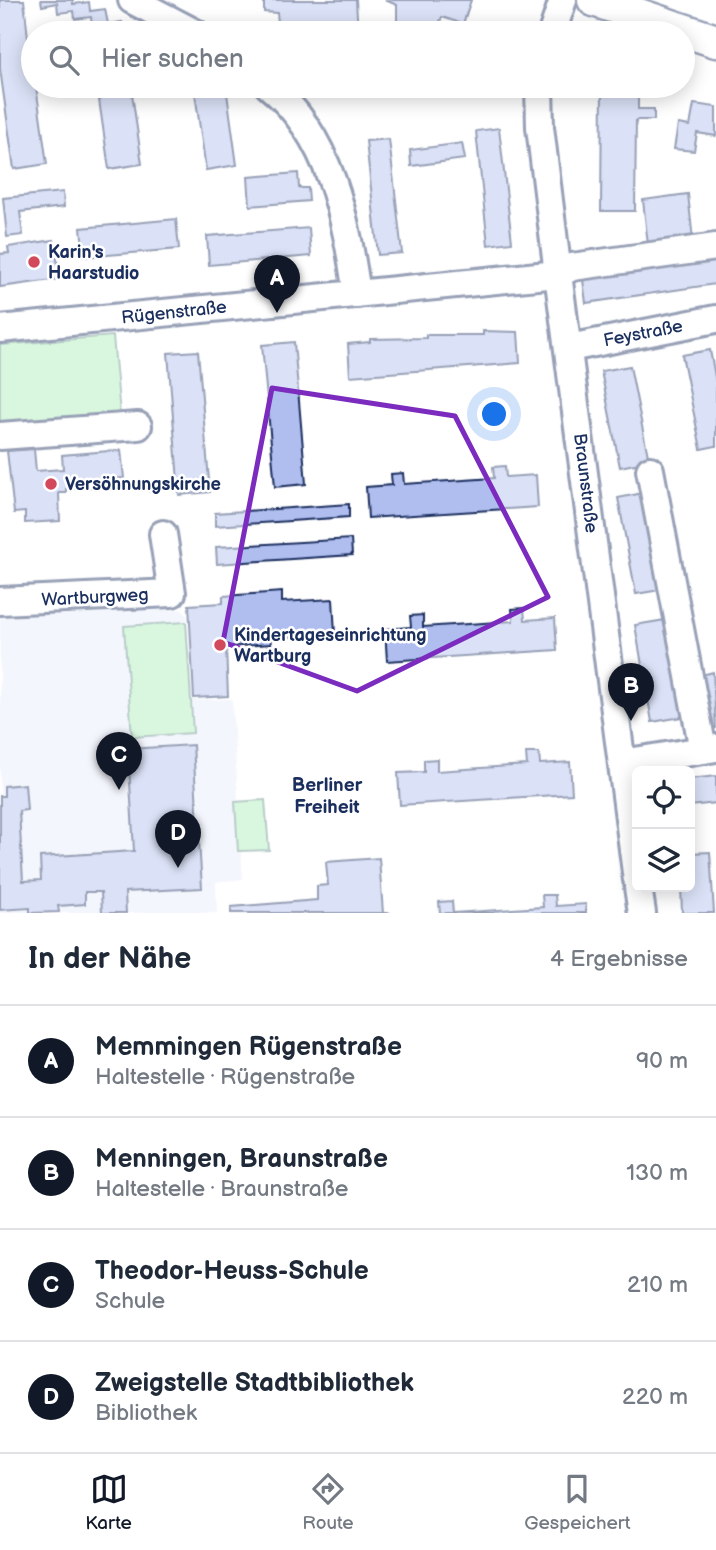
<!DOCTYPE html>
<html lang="de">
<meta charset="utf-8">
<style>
:root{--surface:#fff;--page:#f6f6f7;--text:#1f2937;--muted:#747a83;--line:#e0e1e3;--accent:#111827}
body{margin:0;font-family:"Balsamiq Sans",sans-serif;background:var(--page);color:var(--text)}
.controls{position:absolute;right:21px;bottom:21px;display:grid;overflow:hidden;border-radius:10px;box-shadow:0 4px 18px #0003}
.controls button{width:63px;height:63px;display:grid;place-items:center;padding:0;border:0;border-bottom:2px solid var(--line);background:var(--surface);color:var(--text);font:35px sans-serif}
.you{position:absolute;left:495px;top:415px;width:24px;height:24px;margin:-18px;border:5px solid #fff;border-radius:50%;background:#1a73e8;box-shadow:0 0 0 10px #1a73e833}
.badge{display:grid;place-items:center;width:46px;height:46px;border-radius:50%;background:var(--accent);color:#fff;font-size:23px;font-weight:700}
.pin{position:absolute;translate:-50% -58px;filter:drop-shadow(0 2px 4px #0008)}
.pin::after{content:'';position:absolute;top:37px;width:24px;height:21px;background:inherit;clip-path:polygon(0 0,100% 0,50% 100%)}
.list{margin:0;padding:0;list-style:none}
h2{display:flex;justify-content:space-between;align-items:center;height:91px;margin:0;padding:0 28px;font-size:30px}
h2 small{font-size:23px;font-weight:400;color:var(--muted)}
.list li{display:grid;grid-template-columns:46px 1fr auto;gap:21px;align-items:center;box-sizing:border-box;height:112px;padding:0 28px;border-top:2px solid var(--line)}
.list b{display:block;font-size:26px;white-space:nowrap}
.list p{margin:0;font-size:23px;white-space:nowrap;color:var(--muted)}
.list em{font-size:23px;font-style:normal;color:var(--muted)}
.icon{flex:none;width:38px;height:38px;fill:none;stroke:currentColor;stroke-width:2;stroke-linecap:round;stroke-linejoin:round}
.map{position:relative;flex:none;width:716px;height:913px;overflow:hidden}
.search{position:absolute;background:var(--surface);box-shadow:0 4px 18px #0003;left:21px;right:21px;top:21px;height:77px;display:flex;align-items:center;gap:18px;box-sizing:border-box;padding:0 24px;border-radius:38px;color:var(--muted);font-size:26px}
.sheet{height:539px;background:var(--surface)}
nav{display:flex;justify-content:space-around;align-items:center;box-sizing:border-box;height:98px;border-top:2px solid var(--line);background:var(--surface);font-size:19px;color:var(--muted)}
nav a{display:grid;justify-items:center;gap:4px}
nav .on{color:var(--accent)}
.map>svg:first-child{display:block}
.built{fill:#e7ecfa}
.green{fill:#aceeb7;stroke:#648e8a;stroke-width:2}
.building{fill:#afbeee;stroke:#1b2f5e;stroke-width:2}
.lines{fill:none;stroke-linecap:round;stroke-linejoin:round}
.minor-casing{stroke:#1b2f5e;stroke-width:32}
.major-casing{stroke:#1b2f5e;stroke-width:37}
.minor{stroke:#fff;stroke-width:26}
.major{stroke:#fff;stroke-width:32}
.marked{fill:none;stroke:#7b2cbf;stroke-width:5;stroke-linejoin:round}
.poi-dot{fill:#d1495b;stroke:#fff;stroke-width:2.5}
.labels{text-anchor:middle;stroke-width:5;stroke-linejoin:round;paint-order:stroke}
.poi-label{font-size:18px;font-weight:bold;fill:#1b2f5e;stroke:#fff;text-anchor:start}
.street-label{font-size:18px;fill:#1b2f5e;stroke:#fff}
.neighbourhood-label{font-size:19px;font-weight:bold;fill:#1b2f5e;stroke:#fff}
</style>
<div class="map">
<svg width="716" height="913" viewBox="0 0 716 913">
<rect width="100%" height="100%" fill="#fff"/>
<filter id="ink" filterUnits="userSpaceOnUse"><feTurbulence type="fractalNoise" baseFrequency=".0143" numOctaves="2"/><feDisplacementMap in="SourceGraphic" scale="14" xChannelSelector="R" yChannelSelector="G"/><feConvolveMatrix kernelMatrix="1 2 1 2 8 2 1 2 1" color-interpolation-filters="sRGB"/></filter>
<g filter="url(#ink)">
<path class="built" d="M155,606L183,610L187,616L193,700L232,699L243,879L216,882L217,913H0V614Z"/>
<g class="green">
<path d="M113,336L120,415L0,421V345Z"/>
<path d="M186,622L193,733L132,737L124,626Z"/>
<path d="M265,800L269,850L238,851L235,802Z"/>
</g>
<g class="building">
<path d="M0,0H24L33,86H36L47,164L14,169L0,69Z"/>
<path d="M41,0H73V4L89,2L90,11L105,9L108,24L92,27L91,17L75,19L74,11L58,13L57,3L42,6Z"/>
<path d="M264,0H356L358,33H279L277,13L264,12Z"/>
<path d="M385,0H471L463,24L442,17L439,24L397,27V5Z"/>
<path d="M122,22L123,33H89L88,27Z"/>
<path d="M97,86H131L142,164L109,169Z"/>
<path d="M194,86H226L237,165L206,170Z"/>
<path d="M602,86H638V109H654V120H636L635,211H601Z"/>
<path d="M694,104L716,107V136L697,133L694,151L674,149L678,124L690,126Z"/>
<path d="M499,128L512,242L488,245L476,131Z"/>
<path d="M389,139L402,253L378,255L366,141Z"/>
<path d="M462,143L465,159L411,166L410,150Z"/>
<path d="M298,173L299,188H308L309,201L250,206L248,177Z"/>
<path d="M63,192L64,207L20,212L23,235L7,237L3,198Z"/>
<path d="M688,194L693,240L648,245L643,200Z"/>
<path d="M176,219L179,249L84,257L81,228Z"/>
<path d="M309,228L311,256L209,265L207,236Z"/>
<path d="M54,240L60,279L0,287V254L9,253L8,247Z"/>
<path d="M716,254V284L586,303L582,272Z"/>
<path d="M483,331L518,332L520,363L350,376L348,344L370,342V339L426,338V335H483Z"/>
<path d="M294,342L306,484L275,487L262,345Z"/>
<path d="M710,350L716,382V446L701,449L682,355Z"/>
<path d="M198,351L210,492L179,495L168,353Z"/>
<path d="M630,366L649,461L620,467L601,371Z"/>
<path d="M34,449L36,471L63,469L62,455L121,450L124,478L93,480V487L66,489V493H59L60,521L25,523V512L14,513L7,451Z"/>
<path d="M505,466L506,477L536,475L538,507L368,518L366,487L392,485L391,474L403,473L404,484L494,478L493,467Z"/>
<path d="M648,492L666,589L636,594L618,498Z"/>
<path d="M349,504V517L215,526V513Z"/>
<path d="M351,539L352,555L217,564L216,547Z"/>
<path d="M282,592V602L333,599L335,634L270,638L271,644L226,647L228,696L194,698L189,605L223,603V596Z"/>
<path d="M524,608L525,620L555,618L557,650L387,661L385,629L411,627L410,616L423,615V627L513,621L512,609Z"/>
<path d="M665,620L682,717L652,722L635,625Z"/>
<path d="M713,672L716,728L708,730L698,676Z"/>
<path d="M193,745L202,888L125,892L126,913H102L101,892H85V904L58,906L59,912L30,913V908L0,910V796H4V786L25,784L27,810L19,811L23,881L41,880L40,857L134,851L128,749Z"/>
<path d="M526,753H539L540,764L570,762L572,794L400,805L398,773L424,772V760L437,759V771L527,765Z"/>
<path d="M716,776V803L690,806V779Z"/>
<path d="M710,852L714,913H682L681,887H690V853Z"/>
<path d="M379,858L383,913H391H231V907L317,900V886L328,885L326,862Z"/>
<path d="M542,895H555L556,906L586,904V913H440L439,902L452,901L453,913L543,907Z"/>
</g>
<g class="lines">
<defs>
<g id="minor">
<path d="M132,0L195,33"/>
<path d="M552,33L563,0"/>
<path d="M269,86C331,136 346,219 357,294"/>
<path d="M539,86L540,127L558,274L637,880"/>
<path d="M0,329L558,274L572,267L716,247"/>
<path d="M569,348L716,319"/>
<path d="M0,436L138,426"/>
<path d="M650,470L703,750"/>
<path d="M0,601L172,593L163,534"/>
<path d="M622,763L716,748"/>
<path d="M638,887L642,913"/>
</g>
<path id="major" d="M594,0L716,41"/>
</defs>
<use href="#minor" class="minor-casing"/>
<use href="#major" class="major-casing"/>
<use href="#minor" class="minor"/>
<use href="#major" class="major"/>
</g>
</g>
<path d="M0 0H716V913H0ZM272,388L455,416L548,597L357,691L223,642Z" fill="#fff" fill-opacity=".55" fill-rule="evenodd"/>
<path class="marked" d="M272,388L455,416L548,597L357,691L223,642Z"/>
<g class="poi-dot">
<circle cx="34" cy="262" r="7"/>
<circle cx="51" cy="484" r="7"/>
<circle cx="220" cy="645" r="7"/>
</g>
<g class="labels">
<g class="poi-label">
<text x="48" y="258">Karin's<tspan x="48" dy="21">Haarstudio</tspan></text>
<text x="65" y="490">Versöhnungskirche</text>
<text x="234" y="641">Kindertageseinrichtung<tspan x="234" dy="21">Wartburg</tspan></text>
</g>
<g class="street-label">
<text transform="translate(174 312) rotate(-6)" y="6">Rügenstraße</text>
<text transform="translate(643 333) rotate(-11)" y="6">Feystraße</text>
<text transform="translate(586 483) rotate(83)" y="6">Braunstraße</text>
<text transform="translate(95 597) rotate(-3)" y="6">Wartburgweg</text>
</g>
<g class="neighbourhood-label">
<text x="327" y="791">Berliner<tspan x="327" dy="22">Freiheit</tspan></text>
</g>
</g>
</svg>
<div class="controls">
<button><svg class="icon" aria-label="locate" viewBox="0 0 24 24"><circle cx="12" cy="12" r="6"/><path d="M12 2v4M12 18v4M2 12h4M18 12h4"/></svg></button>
<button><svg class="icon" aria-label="layers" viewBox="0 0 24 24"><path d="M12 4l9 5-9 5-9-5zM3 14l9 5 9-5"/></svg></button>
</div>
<div class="you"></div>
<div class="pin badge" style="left:277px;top:313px">A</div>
<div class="pin badge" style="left:631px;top:721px">B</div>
<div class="pin badge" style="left:119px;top:790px">C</div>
<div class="pin badge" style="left:178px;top:868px">D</div>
<div class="search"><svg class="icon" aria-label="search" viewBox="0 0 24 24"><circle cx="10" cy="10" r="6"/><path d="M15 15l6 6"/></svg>Hier suchen</div>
</div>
<section class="sheet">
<h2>In der Nähe<small>4 Ergebnisse</small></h2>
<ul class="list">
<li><span class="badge">A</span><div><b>Memmingen Rügenstraße</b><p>Haltestelle · Rügenstraße</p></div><em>90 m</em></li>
<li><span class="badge">B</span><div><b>Menningen, Braunstraße</b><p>Haltestelle · Braunstraße</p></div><em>130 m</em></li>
<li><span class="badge">C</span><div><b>Theodor-Heuss-Schule</b><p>Schule</p></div><em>210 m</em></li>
<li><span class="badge">D</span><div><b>Zweigstelle Stadtbibliothek</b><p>Bibliothek</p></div><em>220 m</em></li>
</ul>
</section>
<nav>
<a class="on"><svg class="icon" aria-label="map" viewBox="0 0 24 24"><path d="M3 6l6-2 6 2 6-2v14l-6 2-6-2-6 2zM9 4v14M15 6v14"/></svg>Karte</a>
<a><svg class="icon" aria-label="directions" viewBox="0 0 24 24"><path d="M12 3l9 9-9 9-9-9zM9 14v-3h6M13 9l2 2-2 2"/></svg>Route</a>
<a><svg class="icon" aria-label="saved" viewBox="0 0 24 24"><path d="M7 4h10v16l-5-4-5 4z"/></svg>Gespeichert</a>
</nav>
